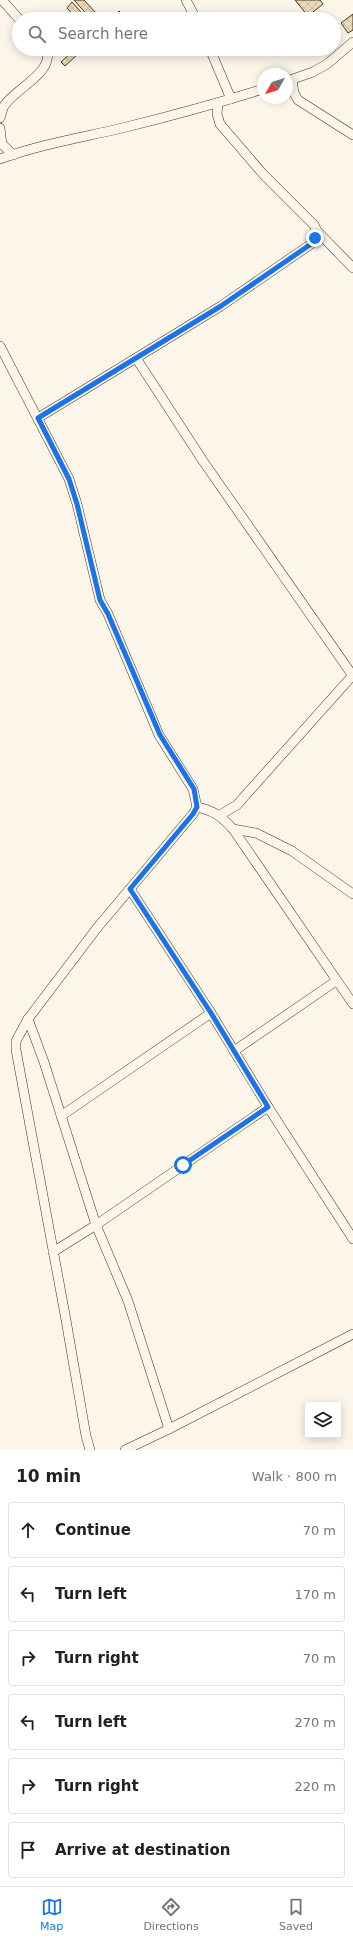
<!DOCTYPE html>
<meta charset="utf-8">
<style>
:root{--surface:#fff;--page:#f2f2f2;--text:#202124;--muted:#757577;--line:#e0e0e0;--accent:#1a73e8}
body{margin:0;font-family:"DejaVu Sans",sans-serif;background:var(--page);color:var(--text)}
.controls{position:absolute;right:12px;bottom:12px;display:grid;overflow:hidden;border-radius:4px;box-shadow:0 2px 10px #0003}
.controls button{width:36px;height:36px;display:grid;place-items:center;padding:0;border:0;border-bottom:1px solid var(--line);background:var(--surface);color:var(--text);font:20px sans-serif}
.compass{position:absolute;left:257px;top:68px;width:36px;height:36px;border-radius:50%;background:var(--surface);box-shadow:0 2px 10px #0003;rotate:231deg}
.stop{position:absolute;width:12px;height:12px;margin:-9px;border:3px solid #1a73e8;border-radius:50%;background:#fff}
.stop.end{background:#1a73e8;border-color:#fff;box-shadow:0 1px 4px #0008}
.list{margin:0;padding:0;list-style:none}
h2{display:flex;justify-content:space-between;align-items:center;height:52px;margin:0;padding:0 16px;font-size:17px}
h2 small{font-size:13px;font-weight:400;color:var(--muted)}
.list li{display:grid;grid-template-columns:26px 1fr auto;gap:12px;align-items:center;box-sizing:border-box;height:56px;margin:0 8px 8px;padding:0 8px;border:1px solid var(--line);border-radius:4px}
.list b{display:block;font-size:15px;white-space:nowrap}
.list em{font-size:13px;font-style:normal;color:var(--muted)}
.icon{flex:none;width:22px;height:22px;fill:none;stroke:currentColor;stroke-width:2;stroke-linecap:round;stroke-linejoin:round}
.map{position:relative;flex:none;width:353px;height:1450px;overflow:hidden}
.search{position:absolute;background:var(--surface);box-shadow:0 2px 10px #0003;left:12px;right:12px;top:12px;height:44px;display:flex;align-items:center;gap:10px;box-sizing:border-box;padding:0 14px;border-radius:22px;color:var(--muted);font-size:15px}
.sheet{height:436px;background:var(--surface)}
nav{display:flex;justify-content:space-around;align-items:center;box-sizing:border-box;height:56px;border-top:1px solid var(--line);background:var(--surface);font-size:11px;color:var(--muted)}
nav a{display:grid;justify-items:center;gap:2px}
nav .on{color:var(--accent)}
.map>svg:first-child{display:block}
.building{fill:url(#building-cross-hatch);stroke:#4a3520}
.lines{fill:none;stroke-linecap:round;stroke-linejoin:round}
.street-casing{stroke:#4a3520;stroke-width:10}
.street{stroke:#fbf6e9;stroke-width:9}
.route{stroke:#1a73e8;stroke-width:5}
</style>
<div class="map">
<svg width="353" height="1450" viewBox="0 0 353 1450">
<defs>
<pattern id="building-cross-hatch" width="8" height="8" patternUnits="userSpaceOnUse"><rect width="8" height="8" fill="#ecdcbc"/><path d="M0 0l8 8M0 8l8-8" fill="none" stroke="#ccbda1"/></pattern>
</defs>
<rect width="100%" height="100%" fill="#fbf6e9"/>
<g class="building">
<path d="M74,0H84L96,13L90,18Z"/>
<path d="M295,0H320L323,4L308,16Z"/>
<path d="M72,2L87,19H77L67,8Z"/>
<path d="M119,11L125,17L123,19H119L115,15Z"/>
<path d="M54,12L61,19H46Z"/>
<path d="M353,14V30L348,33L341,23Z"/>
<path d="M73,51L77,55L65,66L61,62Z"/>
</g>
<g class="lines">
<defs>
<g id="street">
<path d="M2,0L19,19"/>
<path d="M186,0L196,19"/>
<path d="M210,49L231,99"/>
<path d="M292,80L294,93L298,100L353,135"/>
<path d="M287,81L313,72L327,64L353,42"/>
<path d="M0,118C1,115 2,110 4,106C14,89 56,72 46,49"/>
<path d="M0,128L2,145"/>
<path d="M0,142L13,155"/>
<path d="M0,159C38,145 79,138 118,129C167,117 215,104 263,89"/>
<path d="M317,231L353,268"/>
<path d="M0,346L69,479L77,504L100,600L108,614L159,735L193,789L197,807L193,814L97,928L28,1019L16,1041V1050L66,1320L86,1436L90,1450"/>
<path d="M136,358L203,461L353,676"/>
<path d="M38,418L221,306L311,244L315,239L317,231L314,225L263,174L220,124L217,114L218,104"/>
<path d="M197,807C213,810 222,817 233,829L353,1004"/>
<path d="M220,815L237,805L243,798L353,675"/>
<path d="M233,829L256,833L292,851L353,894"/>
<path d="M130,889L211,1013L268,1107L353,1239"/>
<path d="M28,1019L44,1062L96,1225L128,1301L169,1429"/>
<path d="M234,1051L336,981"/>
<path d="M61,1116L211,1013"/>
<path d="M53,1252L96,1225L268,1107"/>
<path d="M125,1450L169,1429L353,1334"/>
</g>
</defs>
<use href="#street" class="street-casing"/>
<use href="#street" class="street"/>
</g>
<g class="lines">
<path class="route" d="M183,1165L268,1107L211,1013L130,889L193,814L197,807L194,789L160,735L108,614L100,600L77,504L69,479L38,418L221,306L311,244L315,238"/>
</g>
</svg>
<div class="controls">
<button><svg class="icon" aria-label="layers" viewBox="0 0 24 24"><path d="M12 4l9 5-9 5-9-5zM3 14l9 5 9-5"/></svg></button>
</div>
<svg class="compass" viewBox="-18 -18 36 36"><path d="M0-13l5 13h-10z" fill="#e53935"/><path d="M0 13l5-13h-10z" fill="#757577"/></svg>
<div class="stop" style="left:183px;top:1165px"></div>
<div class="stop end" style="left:315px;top:238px"></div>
<div class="search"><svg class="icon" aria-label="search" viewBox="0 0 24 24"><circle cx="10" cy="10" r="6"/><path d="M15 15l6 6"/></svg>Search here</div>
</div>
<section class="sheet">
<h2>10 min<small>Walk · 800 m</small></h2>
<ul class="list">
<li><svg class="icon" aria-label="ahead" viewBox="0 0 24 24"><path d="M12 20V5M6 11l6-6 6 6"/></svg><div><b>Continue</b></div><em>70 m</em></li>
<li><svg class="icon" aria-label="left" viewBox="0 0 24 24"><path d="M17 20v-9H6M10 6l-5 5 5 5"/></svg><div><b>Turn left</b></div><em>170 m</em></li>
<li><svg class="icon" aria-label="right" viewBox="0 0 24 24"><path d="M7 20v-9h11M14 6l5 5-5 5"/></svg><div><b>Turn right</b></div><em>70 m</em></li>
<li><svg class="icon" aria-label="left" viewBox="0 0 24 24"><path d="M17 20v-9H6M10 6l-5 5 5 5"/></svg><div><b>Turn left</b></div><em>270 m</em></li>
<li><svg class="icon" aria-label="right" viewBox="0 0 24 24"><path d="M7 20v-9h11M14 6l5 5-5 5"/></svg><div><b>Turn right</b></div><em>220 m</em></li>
<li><svg class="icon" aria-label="arrive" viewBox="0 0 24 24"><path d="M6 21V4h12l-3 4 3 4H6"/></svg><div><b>Arrive at destination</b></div></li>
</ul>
</section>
<nav>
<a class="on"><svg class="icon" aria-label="map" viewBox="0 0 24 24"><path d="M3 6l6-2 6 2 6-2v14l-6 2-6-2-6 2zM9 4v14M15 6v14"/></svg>Map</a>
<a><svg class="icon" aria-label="directions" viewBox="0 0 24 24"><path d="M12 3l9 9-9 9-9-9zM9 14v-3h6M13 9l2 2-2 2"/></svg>Directions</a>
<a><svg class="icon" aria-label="saved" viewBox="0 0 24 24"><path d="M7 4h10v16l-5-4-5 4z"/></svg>Saved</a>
</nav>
